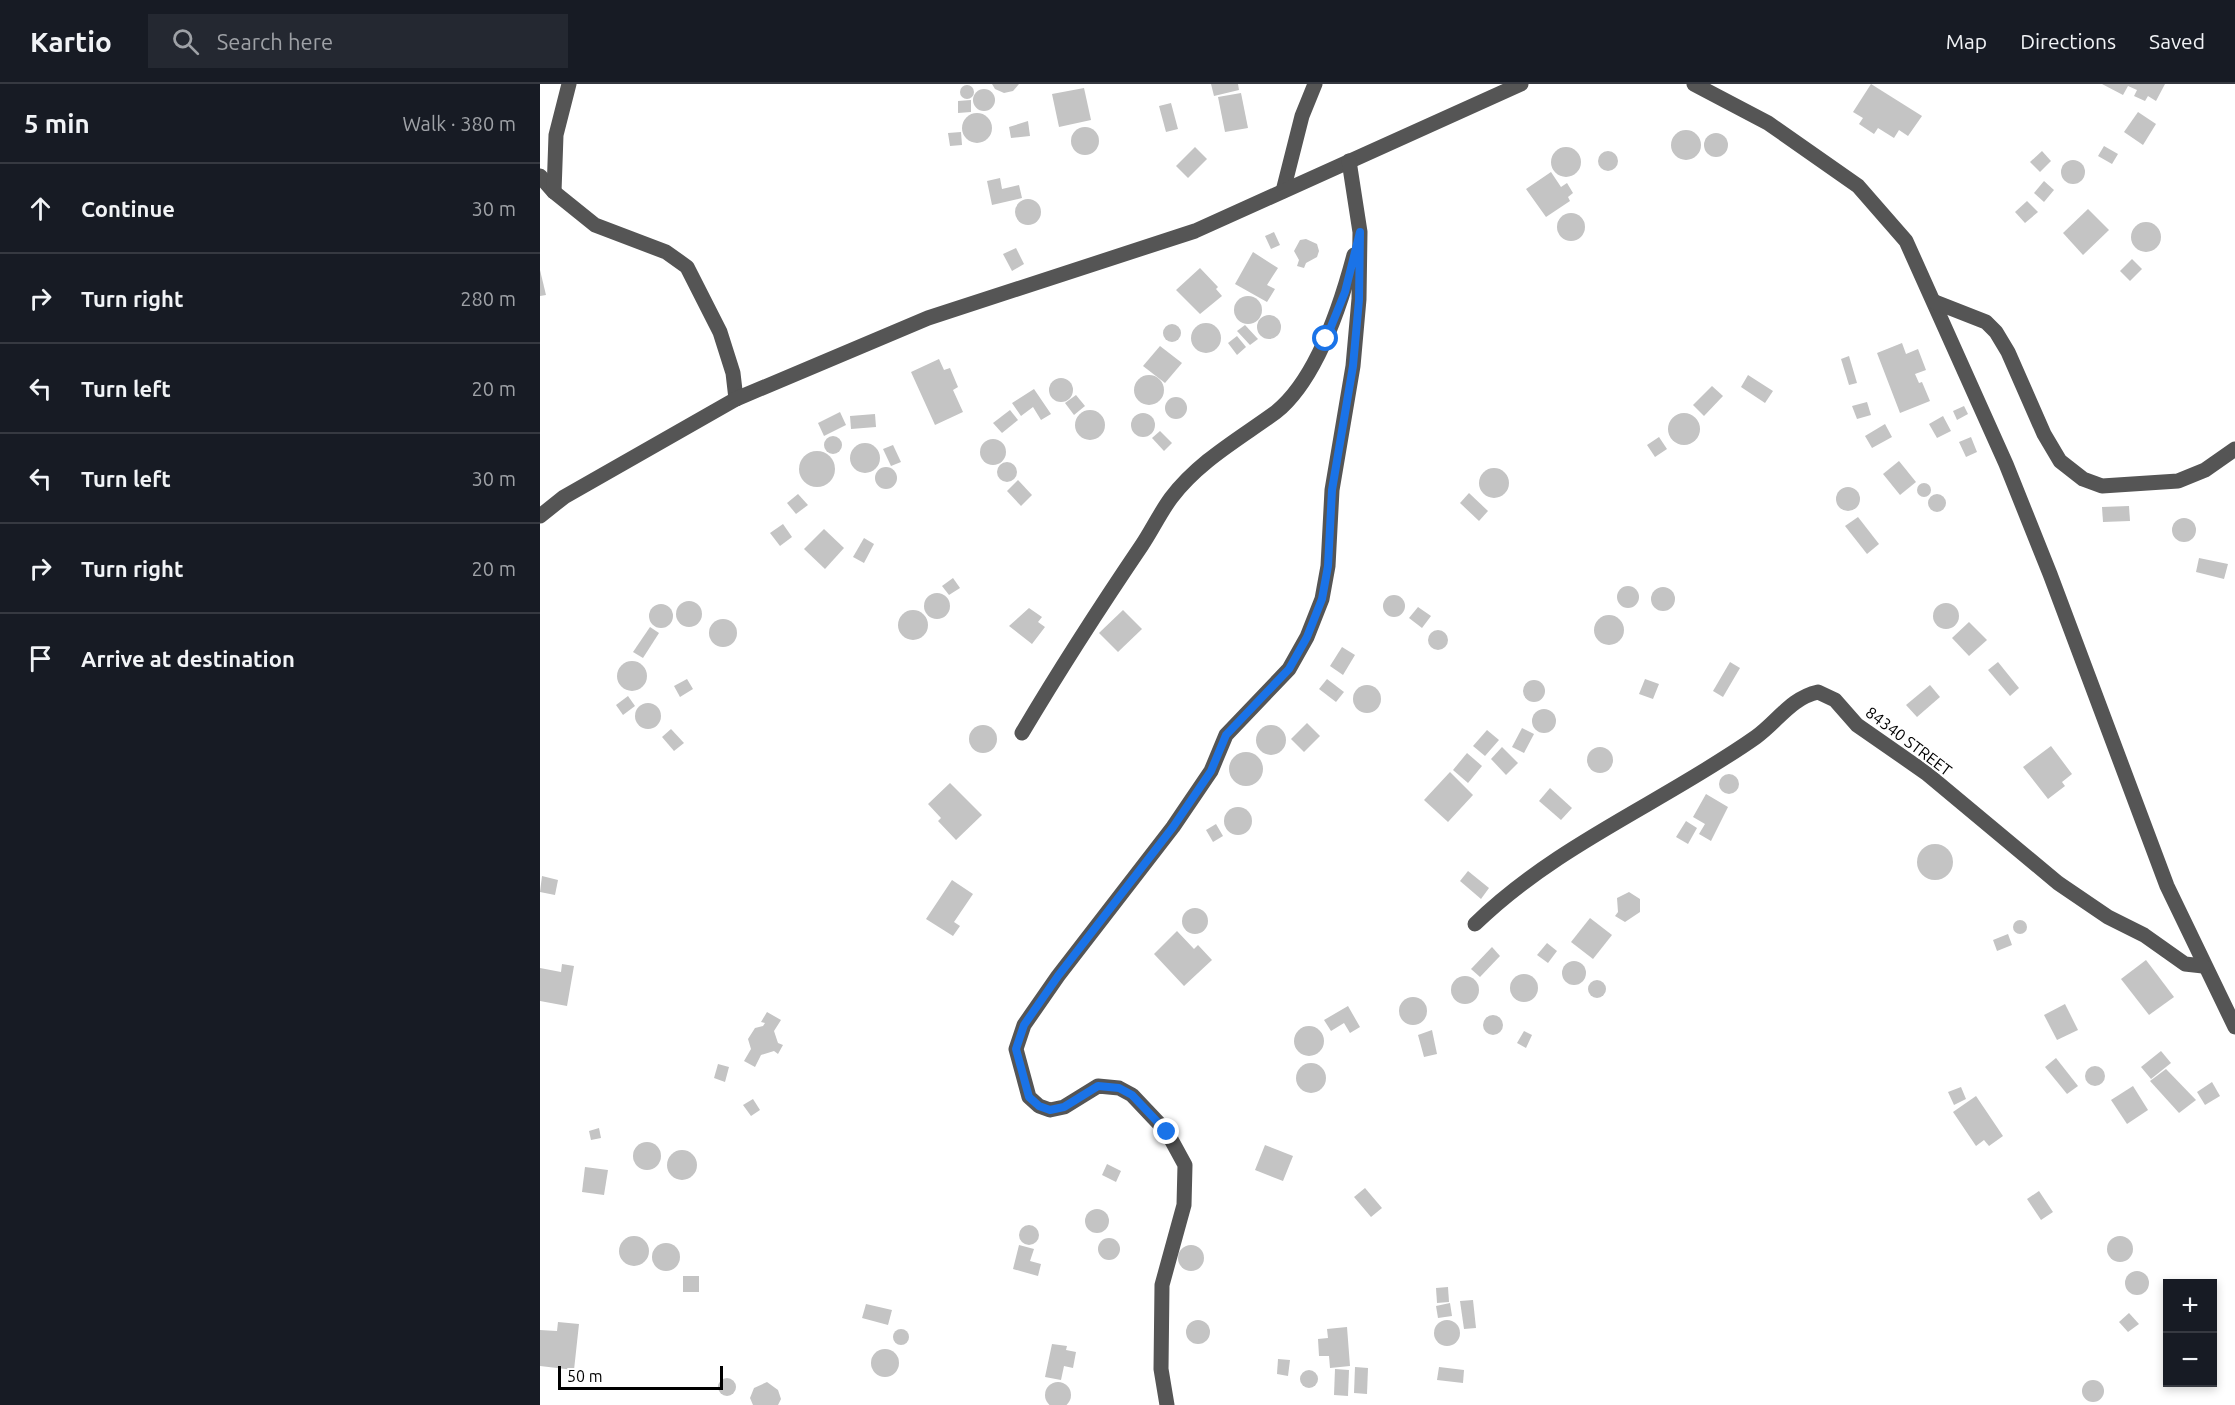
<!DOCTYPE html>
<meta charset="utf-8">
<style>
:root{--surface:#171b24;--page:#242831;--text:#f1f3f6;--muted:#9ea1a6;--line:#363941}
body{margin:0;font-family:Ubuntu,sans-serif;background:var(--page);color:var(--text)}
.controls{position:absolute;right:18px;bottom:18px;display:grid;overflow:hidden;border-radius:0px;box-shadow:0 3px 9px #0003}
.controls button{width:54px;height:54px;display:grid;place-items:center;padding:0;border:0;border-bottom:2px solid var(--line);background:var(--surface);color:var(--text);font:30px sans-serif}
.scale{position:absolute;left:18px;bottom:15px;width:165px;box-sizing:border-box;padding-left:6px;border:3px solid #000;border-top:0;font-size:16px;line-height:21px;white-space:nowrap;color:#000;-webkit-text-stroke:4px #fff;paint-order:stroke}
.stop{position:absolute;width:18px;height:18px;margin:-14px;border:4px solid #1a73e8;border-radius:50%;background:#fff}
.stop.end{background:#1a73e8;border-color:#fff;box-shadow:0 2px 6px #0008}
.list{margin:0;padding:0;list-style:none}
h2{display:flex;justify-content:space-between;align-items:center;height:78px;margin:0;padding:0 24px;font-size:26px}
h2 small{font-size:20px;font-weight:400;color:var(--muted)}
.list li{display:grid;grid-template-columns:39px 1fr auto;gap:18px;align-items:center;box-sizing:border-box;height:90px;padding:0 24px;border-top:2px solid var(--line)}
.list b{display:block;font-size:22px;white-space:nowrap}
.list em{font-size:20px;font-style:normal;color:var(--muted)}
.icon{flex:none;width:33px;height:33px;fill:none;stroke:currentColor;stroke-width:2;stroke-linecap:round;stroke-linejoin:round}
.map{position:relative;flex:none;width:1695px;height:1321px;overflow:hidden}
header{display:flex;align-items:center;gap:36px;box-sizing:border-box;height:84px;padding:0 30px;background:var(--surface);border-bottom:2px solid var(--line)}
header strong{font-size:28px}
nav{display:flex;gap:33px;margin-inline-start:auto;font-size:21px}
.search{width:420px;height:54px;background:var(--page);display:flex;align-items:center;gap:15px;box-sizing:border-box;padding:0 21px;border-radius:0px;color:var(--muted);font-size:22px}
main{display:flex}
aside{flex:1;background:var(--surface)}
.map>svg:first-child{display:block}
.building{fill:#c4c4c4}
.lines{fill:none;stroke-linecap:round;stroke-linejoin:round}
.minor{stroke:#555;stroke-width:15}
.route{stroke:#1a73e8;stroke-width:8}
.labels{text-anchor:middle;stroke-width:4.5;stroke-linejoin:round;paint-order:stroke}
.street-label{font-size:16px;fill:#000;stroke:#fff}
</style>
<header>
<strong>Kartio</strong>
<div class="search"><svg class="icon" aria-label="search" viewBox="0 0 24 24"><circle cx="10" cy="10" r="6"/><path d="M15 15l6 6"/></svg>Search here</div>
<nav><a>Map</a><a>Directions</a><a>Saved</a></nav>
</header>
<main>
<aside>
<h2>5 min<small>Walk · 380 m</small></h2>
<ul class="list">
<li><svg class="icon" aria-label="ahead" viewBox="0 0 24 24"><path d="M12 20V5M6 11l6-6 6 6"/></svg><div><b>Continue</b></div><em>30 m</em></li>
<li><svg class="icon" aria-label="right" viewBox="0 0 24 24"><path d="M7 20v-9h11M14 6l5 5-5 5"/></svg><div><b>Turn right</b></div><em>280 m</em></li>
<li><svg class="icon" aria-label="left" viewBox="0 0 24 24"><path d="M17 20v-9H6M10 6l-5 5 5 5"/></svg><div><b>Turn left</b></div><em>20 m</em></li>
<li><svg class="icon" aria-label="left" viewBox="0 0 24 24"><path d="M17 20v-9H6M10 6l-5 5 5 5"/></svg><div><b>Turn left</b></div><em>30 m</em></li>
<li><svg class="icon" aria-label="right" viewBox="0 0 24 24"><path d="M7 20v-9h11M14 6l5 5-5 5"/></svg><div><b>Turn right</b></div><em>20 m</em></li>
<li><svg class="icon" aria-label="arrive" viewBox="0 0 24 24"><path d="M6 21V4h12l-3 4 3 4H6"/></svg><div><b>Arrive at destination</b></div></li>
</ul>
</aside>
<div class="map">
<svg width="1695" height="1321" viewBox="0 0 1695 1321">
<rect width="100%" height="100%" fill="#fff"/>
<g class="building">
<path d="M452,0H479L473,7L464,9L455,5Z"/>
<path d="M671,0H698L699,6L674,12Z"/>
<path d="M1331,0L1382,32L1368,52L1359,46L1354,54L1338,44L1334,50L1319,40L1323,34L1313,28Z"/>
<path d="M1562,0H1625L1616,17L1608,12L1605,17L1594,12L1597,6L1588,2L1583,11Z"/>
<circle cx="427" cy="8" r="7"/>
<path d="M544,4L551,36L519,43L512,10Z"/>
<circle cx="444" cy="16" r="11"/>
<path d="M701,9L708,44L685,48L678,13Z"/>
<path d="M431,16V28L418,29V17Z"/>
<path d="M631,19L638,45L626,48L619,22Z"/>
<path d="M1598,28L1616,40L1603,61L1584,48Z"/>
<circle cx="437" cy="44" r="15"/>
<path d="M488,37L490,52L471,54L469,43Z"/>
<circle cx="545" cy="57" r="14"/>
<circle cx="1146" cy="61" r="15"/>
<path d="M421,48L422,61L410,62L408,49Z"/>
<circle cx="1176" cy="61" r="12"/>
<path d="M1564,62L1578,70L1572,80L1558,72Z"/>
<path d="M655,63L667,75L648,94L636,82Z"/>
<circle cx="1026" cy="78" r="15"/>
<path d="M1502,67L1511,77L1500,88L1490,78Z"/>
<circle cx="1068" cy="77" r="10"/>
<circle cx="1533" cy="88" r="12"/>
<path d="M1011,88L1021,103L1027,99L1033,109L1028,113L1030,117L1006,133L986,105Z"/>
<path d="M460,94L462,105L479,101L482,114L452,121L447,97Z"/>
<path d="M1504,97L1514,106L1504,118L1494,109Z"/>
<circle cx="488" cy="128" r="13"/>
<path d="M1487,117L1498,128L1485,139L1475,128Z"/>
<path d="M1548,125L1569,146L1543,171L1523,149Z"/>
<circle cx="1031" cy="143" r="14"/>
<circle cx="1606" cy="153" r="15"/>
<path d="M734,148L740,161L731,165L725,152Z"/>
<path d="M766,155L777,160L779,167L777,173L766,179L764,184L757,182L759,176L754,167L760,156Z"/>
<path d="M476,164L484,180L472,187L463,170Z"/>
<path d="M713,168L738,184L727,201L735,205L727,218L695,200Z"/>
<path d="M1592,175L1602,185L1590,197L1580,187Z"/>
<path d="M660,184L678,203L676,205L682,212L660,230L636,206Z"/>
<path d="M0,186L6,211L0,212Z"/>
<circle cx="708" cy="226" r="14"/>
<circle cx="729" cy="243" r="12"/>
<circle cx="666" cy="254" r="15"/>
<circle cx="632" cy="249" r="9"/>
<path d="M705,241L718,255L710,261L697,247Z"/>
<path d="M697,252L706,263L697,271L688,259Z"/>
<path d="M1362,259L1366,270L1378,265L1386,286L1375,290L1379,299L1382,298L1390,317L1360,329L1337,269Z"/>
<path d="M620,262L642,279L625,299L603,282Z"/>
<path d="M1309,272L1317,299L1309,301L1301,275Z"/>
<path d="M399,275L404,286L410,284L418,303L413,306L423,328L395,341L371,288Z"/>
<path d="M1208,291L1233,307L1225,319L1201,303Z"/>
<circle cx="609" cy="306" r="15"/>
<circle cx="521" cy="306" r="12"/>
<path d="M1172,302L1183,312L1164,332L1153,321Z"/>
<path d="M494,305L511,330L501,336L493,323L481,332L472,319Z"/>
<path d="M536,311L545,322L534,331L525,319Z"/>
<circle cx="636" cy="324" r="11"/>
<path d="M1327,318L1331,331L1317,335L1312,322Z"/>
<path d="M1424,322L1428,330L1417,336L1413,327Z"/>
<path d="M470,326L478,336L462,349L453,339Z"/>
<circle cx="550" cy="341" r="15"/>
<path d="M300,328L306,341L284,352L278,339Z"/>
<circle cx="603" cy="341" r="12"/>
<circle cx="1144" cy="345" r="16"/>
<path d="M335,330L336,343L311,345L310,332Z"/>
<path d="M1403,332L1411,347L1397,354L1389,340Z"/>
<path d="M1345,340L1352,353L1332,364L1325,352Z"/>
<path d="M620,347L632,359L624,367L612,354Z"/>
<circle cx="293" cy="361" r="9"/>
<path d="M1119,353L1127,365L1115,373L1107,361Z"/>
<path d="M1431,353L1437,368L1426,373L1419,358Z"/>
<circle cx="453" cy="368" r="13"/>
<circle cx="325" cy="374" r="15"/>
<path d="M353,361L361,378L351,382L343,365Z"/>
<circle cx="277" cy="385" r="18"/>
<path d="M1359,377L1376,398L1360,411L1343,390Z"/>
<circle cx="467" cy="388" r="10"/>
<circle cx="346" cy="394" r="11"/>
<circle cx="954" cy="399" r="15"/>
<path d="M478,396L492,411L481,422L467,407Z"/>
<circle cx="1384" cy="406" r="7"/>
<circle cx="1308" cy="415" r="12"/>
<path d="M929,409L948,427L939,437L920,419Z"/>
<path d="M258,410L268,421L256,430L247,419Z"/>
<circle cx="1397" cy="419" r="9"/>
<path d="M1589,422L1590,437L1563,438L1562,423Z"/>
<path d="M1318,433L1339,460L1327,470L1305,442Z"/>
<circle cx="1644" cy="446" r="12"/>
<path d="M243,440L252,453L240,462L230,449Z"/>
<path d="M284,445L304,464L285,485L264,465Z"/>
<path d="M324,454L334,460L324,479L313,473Z"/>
<path d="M1659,474L1688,480L1684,495L1656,488Z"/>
<path d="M413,494L420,504L409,511L402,502Z"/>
<circle cx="1088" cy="513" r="11"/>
<circle cx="1123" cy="515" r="12"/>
<circle cx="397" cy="522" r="13"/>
<circle cx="854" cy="522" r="11"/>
<circle cx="149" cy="530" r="13"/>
<circle cx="1406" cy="532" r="13"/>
<circle cx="121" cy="532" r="12"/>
<path d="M878,523L891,532L882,544L869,534Z"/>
<path d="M489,524L502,533L498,538L505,543L492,560L469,542Z"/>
<path d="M583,526L602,545L578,568L559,549Z"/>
<circle cx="373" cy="541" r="15"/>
<circle cx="1069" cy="546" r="15"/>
<circle cx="183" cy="549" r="14"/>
<path d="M1429,538L1447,556L1429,572L1412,554Z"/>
<path d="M110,543L119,549L103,574L93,568Z"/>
<circle cx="898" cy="556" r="10"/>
<path d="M802,563L815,571L803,591L790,582Z"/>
<circle cx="92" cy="592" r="15"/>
<path d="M1190,578L1200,584L1183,613L1173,607Z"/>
<path d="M1458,578L1479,604L1470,612L1448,586Z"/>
<path d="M147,595L153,605L140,613L134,602Z"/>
<path d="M787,595L804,608L796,618L779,605Z"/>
<path d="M1105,595L1119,600L1113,615L1099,610Z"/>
<circle cx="994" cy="607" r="11"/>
<path d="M1390,601L1400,613L1377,633L1366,621Z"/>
<circle cx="827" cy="615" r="14"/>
<path d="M88,612L95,622L83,631L76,621Z"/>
<circle cx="108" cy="632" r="13"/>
<circle cx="1004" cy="637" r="12"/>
<path d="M767,639L780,652L764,668L751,655Z"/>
<circle cx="731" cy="656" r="15"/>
<circle cx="443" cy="655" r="14"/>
<path d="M982,644L994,650L984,669L972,663Z"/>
<path d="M131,645L144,659L134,667L122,653Z"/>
<path d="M947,646L959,656L945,672L933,662Z"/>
<path d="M1511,662L1532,690L1522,698L1525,702L1508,715L1483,683Z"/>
<path d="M962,663L978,679L966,691L951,675Z"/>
<circle cx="1060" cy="676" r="13"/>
<circle cx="706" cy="685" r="17"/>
<path d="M927,669L942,682L928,699L913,686Z"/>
<path d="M910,688L933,711L908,738L884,716Z"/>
<circle cx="1189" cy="700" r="10"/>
<path d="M410,699L442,731L416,756L398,737L401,734L388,720Z"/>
<path d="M1010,704L1032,724L1021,736L999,717Z"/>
<path d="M1166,710L1188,723L1171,757L1159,750L1165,740L1153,733Z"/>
<circle cx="698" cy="737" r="14"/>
<path d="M1146,737L1157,744L1148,760L1136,753Z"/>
<path d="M676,740L683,752L673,758L666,746Z"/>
<circle cx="1395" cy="778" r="18"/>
<path d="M928,787L949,804L941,815L920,797Z"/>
<path d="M2,792L18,796L15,811L0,808Z"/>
<path d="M412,796L433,810L414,838L420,842L413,852L386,835Z"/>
<path d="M1089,808L1100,815V828L1085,838L1075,832L1078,828L1077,814Z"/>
<circle cx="655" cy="837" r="13"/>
<path d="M1050,834L1072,851L1053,875L1031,858Z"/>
<circle cx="1480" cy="843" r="7"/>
<path d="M637,847L654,865L658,861L672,876L644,902L614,870Z"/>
<path d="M1468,850L1472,861L1457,867L1453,856Z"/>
<path d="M1007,859L1017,867L1008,879L997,871Z"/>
<path d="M952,863L960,872L940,893L931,885Z"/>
<path d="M1606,876L1634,913L1609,931L1581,895Z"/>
<circle cx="1034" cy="889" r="12"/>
<path d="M22,880L34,882L27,922L0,917V884L21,888Z"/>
<circle cx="984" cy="904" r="14"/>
<circle cx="925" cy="906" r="14"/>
<circle cx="1057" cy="905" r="9"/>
<circle cx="873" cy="927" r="14"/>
<path d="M1525,920L1538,946L1517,956L1504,931Z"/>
<path d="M808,922L820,943L810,949L804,939L791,947L784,936Z"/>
<path d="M227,928L241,936L234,947L238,959L243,961L238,970L234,967L221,971L215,983L204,977L211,965L208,955L215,944L223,942L225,939L221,938Z"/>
<circle cx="953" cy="941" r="10"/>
<circle cx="769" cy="957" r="15"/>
<path d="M892,946L897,970L884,973L878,951Z"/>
<path d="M984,947L992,951L986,964L977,959Z"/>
<path d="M1621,967L1631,979L1611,995L1601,983Z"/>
<path d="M1516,974L1538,1002L1527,1010L1505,983Z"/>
<circle cx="771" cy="994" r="15"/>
<path d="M178,980L189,983L185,998L174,994Z"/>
<circle cx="1555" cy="992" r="10"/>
<path d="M1626,985L1656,1016L1639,1029L1610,997Z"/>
<path d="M1672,998L1680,1012L1665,1021L1657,1008Z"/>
<path d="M1593,1002L1608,1026L1587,1040L1571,1016Z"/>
<path d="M1421,1003L1426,1015L1414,1021L1408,1008Z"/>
<path d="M1436,1012L1463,1052L1449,1062L1444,1056L1436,1062L1413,1028Z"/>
<path d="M213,1015L220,1026L211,1032L203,1021Z"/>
<path d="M59,1044L61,1054L51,1056L49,1047Z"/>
<circle cx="107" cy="1072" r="14"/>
<path d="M725,1061L753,1072L743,1097L715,1086Z"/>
<circle cx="142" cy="1081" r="15"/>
<path d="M567,1080L581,1087L576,1098L562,1091Z"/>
<path d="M45,1083L68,1086L64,1111L42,1108Z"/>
<path d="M825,1104L842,1124L831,1133L814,1113Z"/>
<path d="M1499,1107L1513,1128L1501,1136L1487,1115Z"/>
<circle cx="557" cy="1137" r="12"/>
<circle cx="489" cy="1151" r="10"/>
<circle cx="1580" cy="1165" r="13"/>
<circle cx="94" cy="1167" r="15"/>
<circle cx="569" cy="1165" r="11"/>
<circle cx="126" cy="1173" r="14"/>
<path d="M479,1161L494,1165L490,1177L501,1180L498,1192L473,1185Z"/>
<circle cx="651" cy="1174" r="13"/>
<circle cx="1597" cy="1199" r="12"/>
<rect x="143" y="1192" width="16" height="16"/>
<path d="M908,1203L909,1218L897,1219L896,1204Z"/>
<path d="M933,1216L936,1244L924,1245L920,1217Z"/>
<path d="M910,1219L912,1232L898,1234L896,1222Z"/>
<path d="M326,1220L352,1226L348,1241L322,1234Z"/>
<path d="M1589,1229L1599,1240L1588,1248L1579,1238Z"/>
<circle cx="658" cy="1248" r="12"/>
<circle cx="907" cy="1249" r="13"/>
<path d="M18,1238L39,1240L34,1286L0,1282V1246L17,1247Z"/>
<path d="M807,1243L810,1282L790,1284L789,1272H779L778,1255L788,1254L787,1245Z"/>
<circle cx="361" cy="1253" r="8"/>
<path d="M512,1260L527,1262L526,1266L536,1268L533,1284L524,1282L521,1296L505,1293Z"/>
<circle cx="345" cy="1279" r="14"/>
<path d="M738,1275L750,1276L748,1292L737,1290Z"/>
<path d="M815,1283L828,1284L827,1310L814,1309Z"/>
<path d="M899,1283L924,1286L923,1299L897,1296Z"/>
<path d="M795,1285L809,1286L808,1312L794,1311Z"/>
<circle cx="769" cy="1295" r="9"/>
<circle cx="187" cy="1303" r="9"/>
<circle cx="1553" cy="1307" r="11"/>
<path d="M227,1298L238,1306L241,1315L238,1321H213L210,1314L214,1304Z"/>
<circle cx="518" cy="1311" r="13"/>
</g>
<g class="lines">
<g class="minor">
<path d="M1154,0L1228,39L1318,102L1366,157L1466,380L1510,490L1627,802L1695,943"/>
<path d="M0,92L14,108L55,141L126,168L147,183L180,248L193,289L196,315"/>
<path d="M743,107L762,32L775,0"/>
<path d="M14,108L16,51L29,0"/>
<path d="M1395,218L1446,238L1456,248L1468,268L1504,350L1520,377L1543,395L1562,402L1638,397L1665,386L1695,365"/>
<path d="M0,432L24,413L196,315L388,234L655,147L981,0"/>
<path d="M482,649C520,585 560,523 602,461C612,446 620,429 631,414C659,377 699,355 736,328C777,295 801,220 814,171"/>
<path d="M935,840C1017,760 1124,718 1216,653C1238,637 1251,614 1278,608L1295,616L1317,641L1386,689L1518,799L1568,833L1604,851L1645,880L1663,882"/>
<path d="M627,1321L621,1285L622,1201L644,1121L645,1081L627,1048L592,1011L579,1004L558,1002L524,1023L510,1026L499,1022L489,1013L476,965L484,941L518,892L633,743L671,687L686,651L749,585L767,553L782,515L788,482L792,406L813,282L819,215L820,148L809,77"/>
</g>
</g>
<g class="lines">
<path class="route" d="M627,1048L592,1011L579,1004L558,1002L524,1023L510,1026L499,1022L489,1013L476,965L484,941L518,892L633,743L671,687L686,651L749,585L767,553L782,515L788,482L792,406L813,282L819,216L820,148L805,208L786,255"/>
</g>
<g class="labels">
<g class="street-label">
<text transform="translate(1369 657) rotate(37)" y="6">84340 STREET</text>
</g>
</g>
</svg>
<div class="controls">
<button>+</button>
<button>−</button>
</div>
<div class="scale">50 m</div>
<div class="stop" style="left:786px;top:255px"></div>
<div class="stop end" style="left:627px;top:1048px"></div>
</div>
</main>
